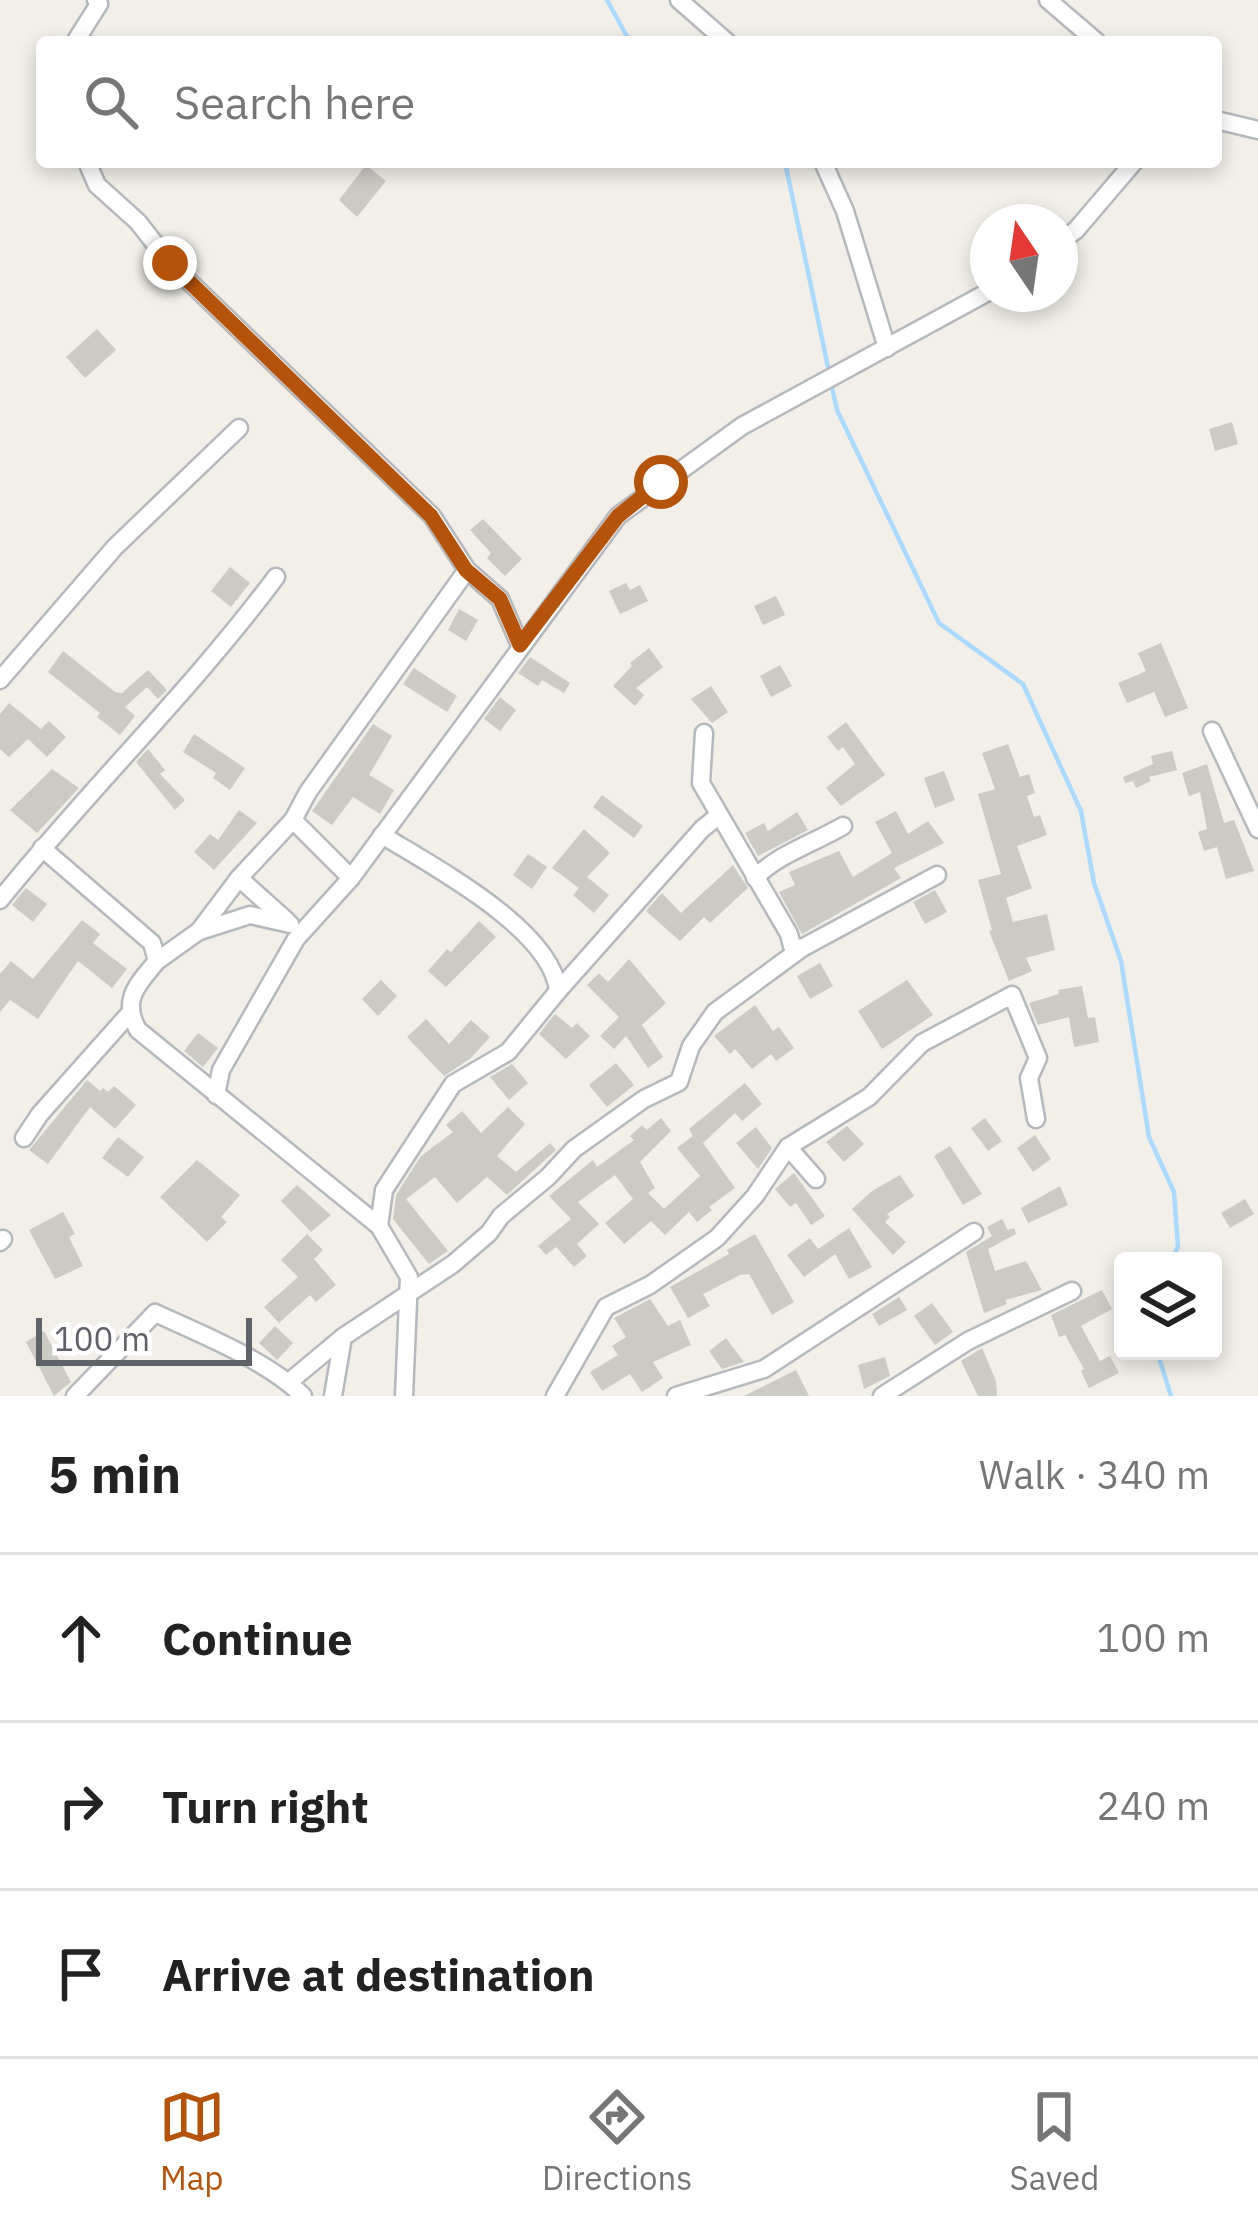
<!DOCTYPE html>
<meta charset="utf-8">
<style>
:root{--surface:#fff;--page:#f6f6f6;--text:#222;--muted:#767676;--line:#e0e0e0;--accent:#b45309}
body{margin:0;font-family:"IBM Plex Sans",sans-serif;background:var(--page);color:var(--text)}
.controls{position:absolute;right:36px;bottom:36px;display:grid;overflow:hidden;border-radius:12px;box-shadow:0 6px 18px #0003}
.controls button{width:108px;height:108px;display:grid;place-items:center;padding:0;border:0;border-bottom:3px solid var(--line);background:var(--surface);color:var(--text);font:60px sans-serif}
.compass{position:absolute;left:970px;top:204px;width:108px;height:108px;border-radius:50%;background:var(--surface);box-shadow:0 6px 18px #0003;rotate:347deg}
.scale{position:absolute;left:36px;bottom:30px;width:216px;box-sizing:border-box;padding-left:12px;border:6px solid #5f6368;border-top:0;font-size:33px;line-height:42px;white-space:nowrap;color:#5f6368;-webkit-text-stroke:9px #fff;paint-order:stroke}
.stop{position:absolute;width:36px;height:36px;margin:-27px;border:9px solid #b45309;border-radius:50%;background:#fff}
.stop.end{background:#b45309;border-color:#fff;box-shadow:0 3px 12px #0008}
.list{margin:0;padding:0;list-style:none}
h2{display:flex;justify-content:space-between;align-items:center;height:156px;margin:0;padding:0 48px;font-size:51px}
h2 small{font-size:39px;font-weight:400;color:var(--muted)}
.list li{display:grid;grid-template-columns:78px 1fr auto;gap:36px;align-items:center;box-sizing:border-box;height:168px;padding:0 48px;border-top:3px solid var(--line)}
.list b{display:block;font-size:45px;white-space:nowrap}
.list em{font-size:39px;font-style:normal;color:var(--muted)}
.icon{flex:none;width:66px;height:66px;fill:none;stroke:currentColor;stroke-width:2;stroke-linecap:round;stroke-linejoin:round}
.map{position:relative;flex:none;width:1258px;height:1396px;overflow:hidden}
.search{position:absolute;background:var(--surface);box-shadow:0 6px 18px #0003;left:36px;right:36px;top:36px;height:132px;display:flex;align-items:center;gap:30px;box-sizing:border-box;padding:0 42px;border-radius:12px;color:var(--muted);font-size:45px}
.sheet{height:660px;background:var(--surface)}
nav{display:flex;justify-content:space-around;align-items:center;box-sizing:border-box;height:168px;border-top:3px solid var(--line);background:var(--surface);font-size:33px;color:var(--muted)}
nav a{display:grid;justify-items:center;gap:6px}
nav .on{color:var(--accent)}
.map>svg:first-child{display:block}
.lines{fill:none;stroke-linecap:round;stroke-linejoin:round}
.stream{stroke:#aadaff;stroke-width:4.5}
.building{fill:#cccac5}
.minor-casing{stroke:#b5b8bc;stroke-width:21}
.minor{stroke:#fff;stroke-width:16}
.route{stroke:#b45309;stroke-width:15}
</style>
<div class="map">
<svg width="1258" height="1396" viewBox="0 0 1258 1396">
<rect width="100%" height="100%" fill="#f1efe8"/>
<g class="lines">
<g class="stream">
<path d="M607,0L630,42"/>
<path d="M785,162L829,372"/>
<path d="M831,383L837,410L939,623L1023,684L1081,811L1094,883L1121,961L1149,1137L1174,1192L1178,1247L1170,1261"/>
<path d="M1157,1351L1171,1396"/>
</g>
</g>
<g class="building">
<path d="M366,165L386,181L357,217L339,200Z"/>
<path d="M97,329L116,350L85,378L66,357Z"/>
<path d="M1232,422L1238,444L1215,451L1209,429Z"/>
<path d="M483,519L522,559L505,576L487,558L491,553L470,530Z"/>
<path d="M230,567L250,583L231,607L211,591Z"/>
<path d="M626,583L630,590L640,585L648,601L620,614L609,591Z"/>
<path d="M776,596L785,615L763,625L754,606Z"/>
<path d="M459,609L478,620L466,641L448,630Z"/>
<path d="M1161,643L1188,708L1165,717L1154,692L1127,703L1118,683L1146,671L1138,653Z"/>
<path d="M649,648L663,667L636,688L644,695L635,706L613,686L632,666L630,663Z"/>
<path d="M63,651L115,692L122,693L148,670L167,690L158,699L147,687L125,707L135,716L120,735L97,717L100,713L48,672Z"/>
<path d="M530,657L570,683L564,693L542,680L538,686L518,673Z"/>
<path d="M780,665L792,686L771,697L760,676Z"/>
<path d="M414,668L457,696L447,712L403,684Z"/>
<path d="M711,686L728,712L712,723L691,699Z"/>
<path d="M500,697L516,710L500,731L484,719Z"/>
<path d="M9,703L41,729L49,721L66,737L47,757L28,739L9,757L0,749V714Z"/>
<path d="M846,722L885,775L841,806L826,788L855,764L843,747L838,751L827,737Z"/>
<path d="M373,724L392,736L369,775L394,790L380,814L353,797L332,825L312,811Z"/>
<path d="M194,734L245,768L230,790L213,778L216,773L183,752Z"/>
<path d="M1008,744L1020,777L1029,774L1035,793L1027,796L1034,817L1040,815L1047,835L1017,846L1032,888L1006,898L1013,922L1047,914L1055,950L1026,958L1032,971L1009,981L989,931L992,930L978,880L1001,874L978,794L995,789L982,753Z"/>
<path d="M148,749L165,770L160,774L185,800L175,810L136,762Z"/>
<path d="M1172,751L1177,770L1149,777L1151,781L1136,788L1133,781L1125,783L1123,777L1153,764L1151,756Z"/>
<path d="M1207,764L1224,823L1234,820L1254,871L1226,879L1217,847L1204,851L1198,832L1207,829L1200,792L1189,796L1182,773Z"/>
<path d="M52,769L79,788L37,833L10,810Z"/>
<path d="M944,771L955,800L935,808L924,778Z"/>
<path d="M602,795L643,826L634,838L593,807Z"/>
<path d="M239,810L257,823L214,870L194,852L210,834L218,840Z"/>
<path d="M896,811L908,834L928,821L944,843L894,868L901,878L802,934L779,892L795,885L789,872L839,851L853,877L892,853L875,822Z"/>
<path d="M797,812L808,830L758,856L745,833L764,823L768,831Z"/>
<path d="M584,829L610,853L587,877L609,895L594,913L573,895L579,888L552,868Z"/>
<path d="M528,854L547,867L532,889L513,875Z"/>
<path d="M733,865L748,888L710,923L704,917L680,941L646,911L662,893L681,913Z"/>
<path d="M26,888L47,904L33,922L12,905Z"/>
<path d="M935,890L947,912L925,924L913,902Z"/>
<path d="M82,920L100,934L93,943L127,969L112,988L78,961L38,1019L10,1000L0,1012V974L11,961L33,979Z"/>
<path d="M479,921L496,937L446,987L428,971L447,949L451,952Z"/>
<path d="M629,959L666,1003L642,1025L663,1057L648,1068L626,1036L614,1049L600,1036L619,1017L587,985L599,973L608,982Z"/>
<path d="M820,963L833,986L810,999L797,976Z"/>
<path d="M381,980L397,996L378,1016L362,999Z"/>
<path d="M907,980L933,1015L882,1049L858,1011Z"/>
<path d="M1082,986L1088,1018L1095,1017L1099,1042L1074,1047L1069,1017L1038,1025L1029,1003L1059,994L1058,990Z"/>
<path d="M755,1005L773,1031L779,1027L794,1048L776,1061L771,1054L752,1069L735,1049L730,1054L714,1036Z"/>
<path d="M555,1014L572,1028L577,1023L590,1036L566,1059L539,1034Z"/>
<path d="M426,1019L449,1044L471,1020L490,1037L471,1058L444,1076L407,1037Z"/>
<path d="M198,1033L218,1048L203,1067L184,1051Z"/>
<path d="M616,1063L634,1085L607,1107L589,1085Z"/>
<path d="M512,1064L528,1083L509,1100L490,1077Z"/>
<path d="M87,1080L100,1091L103,1088L108,1092L114,1086L136,1105L115,1129L90,1107L48,1164L29,1150Z"/>
<path d="M745,1083L762,1104L742,1121L735,1113L703,1143L735,1188L709,1207L712,1210L697,1222L689,1212L665,1235L651,1221L624,1244L605,1223L633,1199L615,1175L578,1202L599,1224L577,1244L587,1256L574,1267L556,1247L546,1255L538,1246L571,1219L549,1196L593,1160L597,1167L634,1140L630,1136L642,1125L647,1130L661,1118L671,1131L640,1162L655,1188L648,1193L664,1209L700,1176L677,1148L693,1136L689,1129Z"/>
<path d="M508,1107L525,1124L497,1156L516,1172L550,1143L556,1150L507,1195L487,1177L457,1203L435,1177L406,1199L448,1251L429,1264L393,1219L396,1195L421,1156L453,1132L446,1125L462,1111L481,1133Z"/>
<path d="M985,1118L1002,1141L988,1151L971,1128Z"/>
<path d="M847,1126L864,1144L844,1162L826,1142Z"/>
<path d="M756,1127L772,1148L758,1169L736,1143Z"/>
<path d="M1035,1135L1051,1159L1033,1172L1017,1148Z"/>
<path d="M118,1137L144,1157L128,1177L102,1158Z"/>
<path d="M950,1146L982,1194L963,1205L934,1156Z"/>
<path d="M197,1160L240,1195L221,1217L227,1222L207,1242L160,1197Z"/>
<path d="M794,1173L825,1216L811,1225L796,1203L790,1207L775,1189Z"/>
<path d="M900,1175L914,1196L887,1214L890,1217L885,1222L906,1242L893,1255L852,1209L872,1191Z"/>
<path d="M297,1185L331,1215L311,1232L281,1201Z"/>
<path d="M1060,1186L1068,1205L1028,1223L1021,1208Z"/>
<path d="M1245,1199L1254,1214L1230,1228L1221,1213Z"/>
<path d="M63,1212L75,1234L69,1237L83,1266L55,1279L29,1230Z"/>
<path d="M1002,1219L1008,1230L1014,1228L1016,1234L988,1249L995,1271L1026,1261L1042,1290L1005,1300L1007,1304L984,1313L966,1252L992,1236L987,1227Z"/>
<path d="M849,1228L872,1267L849,1279L835,1254L804,1277L787,1255L810,1238L818,1249Z"/>
<path d="M307,1234L323,1250L314,1259L336,1285L316,1302L310,1295L279,1323L264,1307L298,1277L281,1260Z"/>
<path d="M755,1234L794,1302L772,1315L749,1274L740,1275L703,1294L710,1306L688,1318L670,1287L729,1254L727,1250Z"/>
<path d="M1102,1290L1112,1309L1081,1326L1100,1361L1110,1356L1119,1373L1089,1388L1081,1371L1084,1369L1065,1335L1059,1337L1051,1315Z"/>
<path d="M899,1297L907,1310L879,1326L872,1314Z"/>
<path d="M650,1299L668,1326L680,1320L691,1345L653,1362L663,1378L642,1392L630,1374L602,1391L590,1372L618,1355L612,1346L626,1337L614,1318Z"/>
<path d="M932,1303L953,1332L935,1345L914,1316Z"/>
<path d="M275,1326L293,1343L277,1360L259,1343Z"/>
<path d="M44,1331L71,1382L54,1396L26,1342Z"/>
<path d="M726,1338L744,1362L722,1369L709,1351Z"/>
<path d="M982,1348L996,1381L997,1396H978L961,1361Z"/>
<path d="M885,1357L890,1376L864,1389L858,1365Z"/>
<path d="M796,1370L809,1396H744Z"/>
</g>
<g class="lines">
<defs>
<g id="minor">
<path d="M679,0L727,42"/>
<path d="M1048,0L1097,42"/>
<path d="M75,42L99,4L96,0"/>
<path d="M1216,120L1258,130"/>
<path d="M87,162L97,185L138,222L170,263L432,516L467,570L500,599L520,645"/>
<path d="M823,162L845,211L887,348"/>
<path d="M1060,242L1076,230L1134,162"/>
<path d="M0,680L115,547L239,428"/>
<path d="M1212,731L1258,829"/>
<path d="M293,820L351,878"/>
<path d="M42,848L152,943L157,961C137,985 121,1000 138,1030L379,1226L409,1277L404,1396"/>
<path d="M239,878L287,921"/>
<path d="M755,878C778,854 814,843 843,826"/>
<path d="M0,900C89,789 191,691 276,577"/>
<path d="M200,931L250,915L290,924"/>
<path d="M802,948L937,875"/>
<path d="M157,961L199,931L239,878L293,820L308,792L467,570"/>
<path d="M558,991L702,829L718,816"/>
<path d="M216,1095L221,1070L296,939L351,878L618,516L742,426L988,292"/>
<path d="M24,1138L40,1114L129,1014"/>
<path d="M788,1147L816,1179"/>
<path d="M379,1226L384,1190L453,1084L508,1052L558,991C552,929 432,866 382,835"/>
<path d="M0,1242L3,1239"/>
<path d="M289,1382L343,1337"/>
<path d="M75,1396L155,1313C201,1334 268,1361 303,1396"/>
<path d="M333,1396L343,1337L453,1264L489,1233L501,1216L548,1177L574,1149L644,1099L679,1082L691,1046L715,1012L802,948L792,946L789,934L701,783L704,733"/>
<path d="M555,1396L606,1307L650,1285L717,1238L755,1196L788,1147L869,1097L922,1043L1012,995L1038,1058L1029,1078L1036,1119"/>
<path d="M676,1396L764,1369L974,1232"/>
<path d="M882,1396L968,1341L1072,1291"/>
</g>
</defs>
<use href="#minor" class="minor-casing"/>
<use href="#minor" class="minor"/>
</g>
<g class="lines">
<path class="route" d="M170,263L431,516L466,570L500,599L520,645L618,516L661,482"/>
</g>
</svg>
<div class="controls">
<button><svg class="icon" aria-label="layers" viewBox="0 0 24 24"><path d="M12 4l9 5-9 5-9-5zM3 14l9 5 9-5"/></svg></button>
</div>
<svg class="compass" viewBox="-18 -18 36 36"><path d="M0-13l5 13h-10z" fill="#e53935"/><path d="M0 13l5-13h-10z" fill="#767676"/></svg>
<div class="scale">100 m</div>
<div class="stop" style="left:661px;top:482px"></div>
<div class="stop end" style="left:170px;top:263px"></div>
<div class="search"><svg class="icon" aria-label="search" viewBox="0 0 24 24"><circle cx="10" cy="10" r="6"/><path d="M15 15l6 6"/></svg>Search here</div>
</div>
<section class="sheet">
<h2>5 min<small>Walk · 340 m</small></h2>
<ul class="list">
<li><svg class="icon" aria-label="ahead" viewBox="0 0 24 24"><path d="M12 20V5M6 11l6-6 6 6"/></svg><div><b>Continue</b></div><em>100 m</em></li>
<li><svg class="icon" aria-label="right" viewBox="0 0 24 24"><path d="M7 20v-9h11M14 6l5 5-5 5"/></svg><div><b>Turn right</b></div><em>240 m</em></li>
<li><svg class="icon" aria-label="arrive" viewBox="0 0 24 24"><path d="M6 21V4h12l-3 4 3 4H6"/></svg><div><b>Arrive at destination</b></div></li>
</ul>
</section>
<nav>
<a class="on"><svg class="icon" aria-label="map" viewBox="0 0 24 24"><path d="M3 6l6-2 6 2 6-2v14l-6 2-6-2-6 2zM9 4v14M15 6v14"/></svg>Map</a>
<a><svg class="icon" aria-label="directions" viewBox="0 0 24 24"><path d="M12 3l9 9-9 9-9-9zM9 14v-3h6M13 9l2 2-2 2"/></svg>Directions</a>
<a><svg class="icon" aria-label="saved" viewBox="0 0 24 24"><path d="M7 4h10v16l-5-4-5 4z"/></svg>Saved</a>
</nav>
